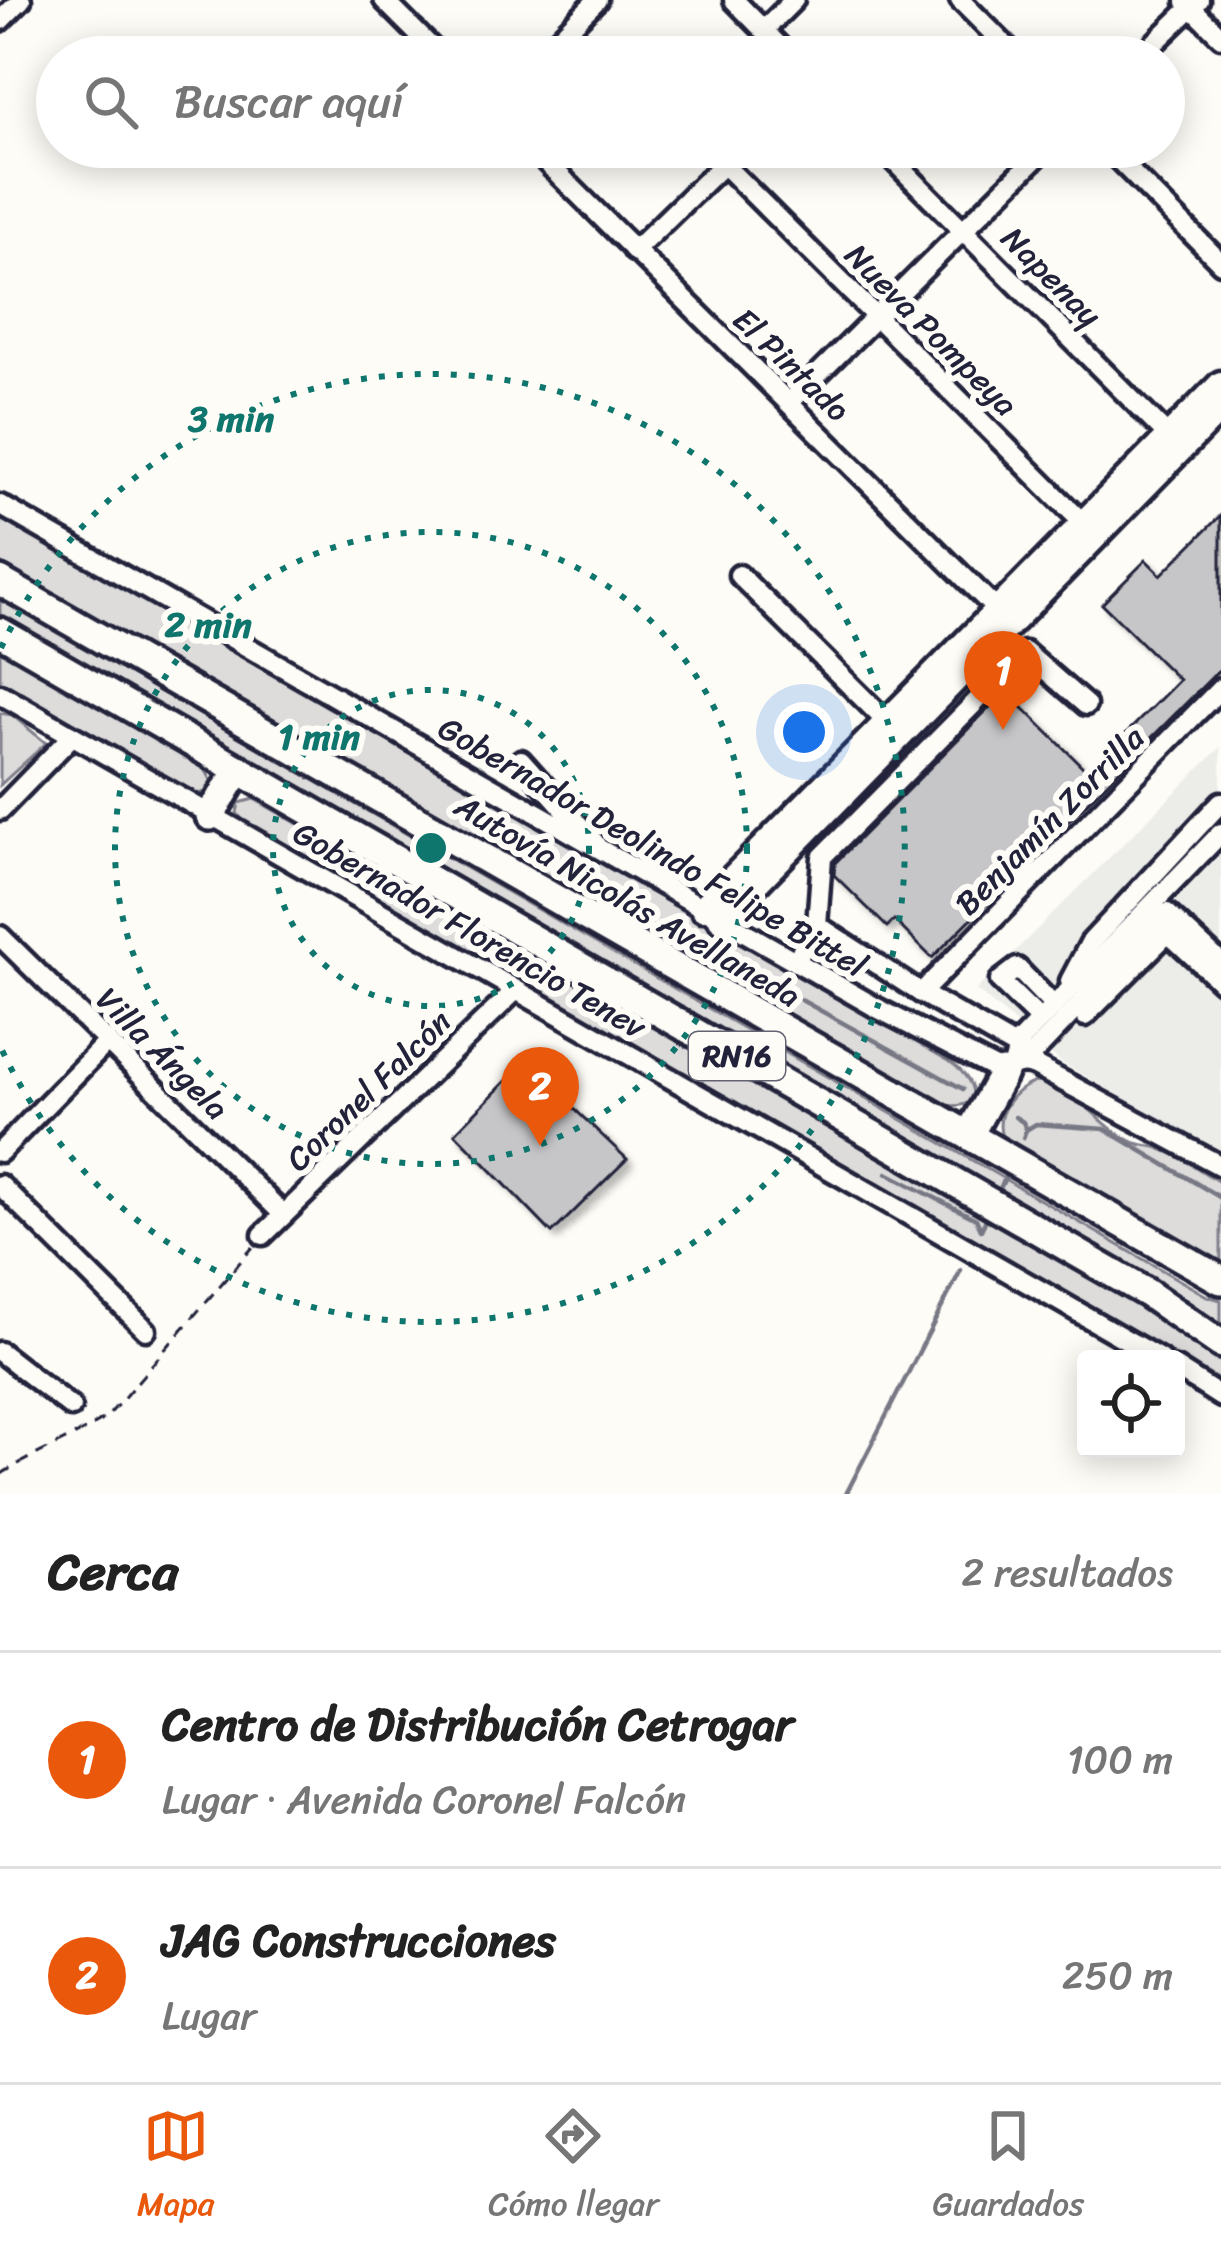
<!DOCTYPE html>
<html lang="es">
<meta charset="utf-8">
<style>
:root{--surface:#fff;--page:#f2f2f2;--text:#222;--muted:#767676;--line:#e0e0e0;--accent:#ea580c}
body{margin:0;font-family:Sriracha,sans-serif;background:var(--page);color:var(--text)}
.controls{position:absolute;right:36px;bottom:36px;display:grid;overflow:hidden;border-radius:12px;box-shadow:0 6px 30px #0003}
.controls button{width:108px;height:108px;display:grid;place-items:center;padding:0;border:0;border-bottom:3px solid var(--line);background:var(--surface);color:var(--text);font:60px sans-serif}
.you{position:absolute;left:804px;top:732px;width:42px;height:42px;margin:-30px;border:9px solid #fff;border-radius:50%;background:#1a73e8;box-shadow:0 0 0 18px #1a73e833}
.badge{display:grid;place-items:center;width:78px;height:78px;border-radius:50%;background:var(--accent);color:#fff;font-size:39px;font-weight:700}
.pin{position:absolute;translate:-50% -99px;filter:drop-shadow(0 3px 6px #0008)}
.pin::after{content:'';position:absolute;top:63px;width:42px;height:36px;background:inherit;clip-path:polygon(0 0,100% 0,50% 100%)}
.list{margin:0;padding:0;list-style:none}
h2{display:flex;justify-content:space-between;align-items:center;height:156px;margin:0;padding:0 48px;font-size:51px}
h2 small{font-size:39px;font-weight:400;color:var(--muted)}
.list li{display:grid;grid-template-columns:78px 1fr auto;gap:36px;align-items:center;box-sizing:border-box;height:216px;padding:0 48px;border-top:3px solid var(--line)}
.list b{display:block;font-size:45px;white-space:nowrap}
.list p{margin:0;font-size:39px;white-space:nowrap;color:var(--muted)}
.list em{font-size:39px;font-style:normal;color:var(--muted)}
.icon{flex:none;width:66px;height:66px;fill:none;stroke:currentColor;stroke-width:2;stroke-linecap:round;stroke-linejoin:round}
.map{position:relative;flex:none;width:1221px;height:1494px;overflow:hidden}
.search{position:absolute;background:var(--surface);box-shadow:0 6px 30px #0003;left:36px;right:36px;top:36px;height:132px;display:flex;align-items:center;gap:30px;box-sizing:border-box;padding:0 42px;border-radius:66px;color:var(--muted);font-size:45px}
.sheet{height:588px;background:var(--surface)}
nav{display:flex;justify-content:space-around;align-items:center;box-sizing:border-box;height:168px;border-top:3px solid var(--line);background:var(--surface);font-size:33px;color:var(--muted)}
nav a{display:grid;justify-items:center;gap:6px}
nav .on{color:var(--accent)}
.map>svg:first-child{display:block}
.built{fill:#ecece9}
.green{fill:#dddcdb;stroke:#807f8b;stroke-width:3}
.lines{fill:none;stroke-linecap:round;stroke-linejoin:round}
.stream{stroke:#787885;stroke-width:4.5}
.building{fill:#c6c6c8;stroke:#22223b;stroke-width:3;filter:url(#shadow)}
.minor-casing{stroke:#22223b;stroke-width:27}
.major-casing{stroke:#22223b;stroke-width:33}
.highway-casing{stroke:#22223b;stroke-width:36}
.path{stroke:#22223b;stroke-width:3;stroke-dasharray:12 9;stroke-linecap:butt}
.minor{stroke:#fdfcf7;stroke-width:18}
.major{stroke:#fdfcf7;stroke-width:24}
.highway{stroke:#fdfcf7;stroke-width:27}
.ring{fill:none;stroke:#0f766e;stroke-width:6;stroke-dasharray:6 12}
.labels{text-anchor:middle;stroke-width:12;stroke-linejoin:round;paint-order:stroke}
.shield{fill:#fdfcf7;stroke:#646373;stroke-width:3}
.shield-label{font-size:30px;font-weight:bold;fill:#22223b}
.street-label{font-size:33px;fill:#22223b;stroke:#fdfcf7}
.centre{fill:#0f766e;stroke:#fdfcf7;stroke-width:6}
.ring-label{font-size:36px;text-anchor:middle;font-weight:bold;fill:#0f766e;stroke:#fdfcf7;stroke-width:12;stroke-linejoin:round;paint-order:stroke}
</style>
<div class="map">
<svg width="1221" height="1494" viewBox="0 0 1221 1494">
<defs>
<filter id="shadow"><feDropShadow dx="5.5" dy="5.5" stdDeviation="3" flood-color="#0004"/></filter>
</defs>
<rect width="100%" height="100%" fill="#fdfcf7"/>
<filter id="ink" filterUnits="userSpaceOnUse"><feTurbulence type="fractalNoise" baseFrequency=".00833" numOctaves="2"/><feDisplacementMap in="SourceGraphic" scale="24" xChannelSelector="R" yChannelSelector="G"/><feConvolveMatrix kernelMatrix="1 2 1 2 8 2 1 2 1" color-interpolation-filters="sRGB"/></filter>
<g filter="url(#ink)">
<path class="built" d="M1221,747V1153L1062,1063L976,990Z"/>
<g class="green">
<path d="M0,517L949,1061C974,1078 989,1111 944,1105L0,563Z"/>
<path d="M0,599L1207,1296L1221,1300V1330L1191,1308L0,618Z"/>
<path d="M0,651L204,767L211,780L209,791L198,794L169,783L0,683Z"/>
<path d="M0,713L12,715L46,743L0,785Z"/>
<path d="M254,799L1169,1317L1221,1353V1381L248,827L237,813L239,803Z"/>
<path d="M1035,1082C1081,1086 1096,1126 1133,1142C1142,1146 1152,1145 1161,1149C1182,1156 1202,1172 1221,1183V1265L1002,1137C994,1113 1013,1090 1035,1082Z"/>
</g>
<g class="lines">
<g class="stream">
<path d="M792,995L963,1089"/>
<path d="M1015,1117L1023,1122L1026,1130"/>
<path d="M1023,1138L1026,1130L1036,1124L1105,1129L1221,1198"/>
<path d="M887,1173L976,1219L981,1230L989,1213"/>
<path d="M998,1193L1008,1171"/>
<path d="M846,1494L961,1270"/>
</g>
</g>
<g class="building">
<path d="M1221,515V668L932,958L894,920L887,927L834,875L835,863L1006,691L1088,772L1179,680L1102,604L1146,560L1161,575Z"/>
<path d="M525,1062L627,1159L552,1233L455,1133Z"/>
</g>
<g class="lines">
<defs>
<g id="minor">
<path d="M384,0L441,57"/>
<path d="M734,0L790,57"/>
<path d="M960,0L1017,57"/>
<path d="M1186,2L1221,37"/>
<path d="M0,21L21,0"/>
<path d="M764,30L794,0"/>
<path d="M540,57L597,0"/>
<path d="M1140,57L1199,0"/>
<path d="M531,147L1003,616"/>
<path d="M880,147L1177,445"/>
<path d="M1106,147L1221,263"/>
<path d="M724,165L1090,530"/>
<path d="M634,251L741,147"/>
<path d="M790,402L1047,147"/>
<path d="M0,505L877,1008L1003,1073C1014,1064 1022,1061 1035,1066L1221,1166"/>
<path d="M739,575L893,728"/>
<path d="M0,694L1160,1359"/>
<path d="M521,760L595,843"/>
<path d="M0,810L72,736"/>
<path d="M817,925L921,993L1017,1048"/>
<path d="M0,936L283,1214"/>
<path d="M795,962L817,925L822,857L1025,652L1086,705"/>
<path d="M1070,981L1090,943L1221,802"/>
<path d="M921,993L1221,688"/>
<path d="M1085,1016L1168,933L1221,982"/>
<path d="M1040,1020L1000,981L1017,968L1054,1006"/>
<path d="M1025,1062L1167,913L1221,963"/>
<path d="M1013,1065L1020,1041L1221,833"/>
<path d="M0,1152L108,1041"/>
<path d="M0,1185L146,1330"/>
<path d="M263,1235L516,990"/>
<path d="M0,1352L71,1407"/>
<path d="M1176,1368L1221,1397"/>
</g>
<g id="major">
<path d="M703,908L1221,384"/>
<path d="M721,919L1221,408"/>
</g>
<g id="highway">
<path d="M0,581L1221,1280"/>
<path d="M0,632L1147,1293L1221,1344"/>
<path d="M210,816L239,769"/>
<path d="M969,1135L1003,1073"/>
</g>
</defs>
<use href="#minor" class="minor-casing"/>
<use href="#major" class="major-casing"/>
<use href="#highway" class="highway-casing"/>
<path class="path" d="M0,1475C35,1452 74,1439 108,1416L253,1247"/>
<use href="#minor" class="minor"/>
<use href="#major" class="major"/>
<use href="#highway" class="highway"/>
</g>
</g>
<g class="ring">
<circle cx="431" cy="848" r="158"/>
<circle cx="431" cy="848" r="316"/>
<path d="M1 648A474 474 0 1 1 1 1048"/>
</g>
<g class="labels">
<rect class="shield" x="689" y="1032" width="96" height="48" rx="9"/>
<g class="shield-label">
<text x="737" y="1066">RN16</text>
</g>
<g class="street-label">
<text transform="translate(1052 276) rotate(45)" y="12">Napenay</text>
<text transform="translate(932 329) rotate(45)" y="12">Nueva Pompeya</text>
<text transform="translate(792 364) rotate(44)" y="12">El Pintado</text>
<text transform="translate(1049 820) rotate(-45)" y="12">Benjamín Zorrilla</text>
<text transform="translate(653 846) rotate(30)" y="12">Gobernador Deolindo Felipe Bittel</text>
<text transform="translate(628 900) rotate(30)" y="12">Autovía Nicolás Avellaneda</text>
<text transform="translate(470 929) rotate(30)" y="12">Gobernador Florencio Tenev</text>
<text transform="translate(163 1053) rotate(45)" y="12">Villa Ángela</text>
<text transform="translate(368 1090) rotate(-44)" y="12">Coronel Falcón</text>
</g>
</g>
<circle cx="431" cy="848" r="18" class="centre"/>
<g class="ring-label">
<text x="231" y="431">3 min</text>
<text x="208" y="637">2 min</text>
<text x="319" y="749">1 min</text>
</g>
</svg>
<div class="controls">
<button><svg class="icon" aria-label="locate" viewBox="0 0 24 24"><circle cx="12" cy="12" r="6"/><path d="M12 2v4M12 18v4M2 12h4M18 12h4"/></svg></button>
</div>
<div class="you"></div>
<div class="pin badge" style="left:1003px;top:730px">1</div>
<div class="pin badge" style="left:540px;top:1146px">2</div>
<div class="search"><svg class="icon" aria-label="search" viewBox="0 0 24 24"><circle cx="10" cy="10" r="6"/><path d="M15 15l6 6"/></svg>Buscar aquí</div>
</div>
<section class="sheet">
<h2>Cerca<small>2 resultados</small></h2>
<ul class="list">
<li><span class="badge">1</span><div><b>Centro de Distribución Cetrogar</b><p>Lugar · Avenida Coronel Falcón</p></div><em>100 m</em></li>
<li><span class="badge">2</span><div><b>JAG Construcciones</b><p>Lugar</p></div><em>250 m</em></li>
</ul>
</section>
<nav>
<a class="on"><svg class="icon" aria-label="map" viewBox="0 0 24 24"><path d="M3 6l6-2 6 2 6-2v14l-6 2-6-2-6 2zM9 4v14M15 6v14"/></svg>Mapa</a>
<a><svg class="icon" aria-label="directions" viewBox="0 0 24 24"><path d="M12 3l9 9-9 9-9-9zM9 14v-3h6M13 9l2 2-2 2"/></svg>Cómo llegar</a>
<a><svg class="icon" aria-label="saved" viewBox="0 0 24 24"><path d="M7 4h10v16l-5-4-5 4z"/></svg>Guardados</a>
</nav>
